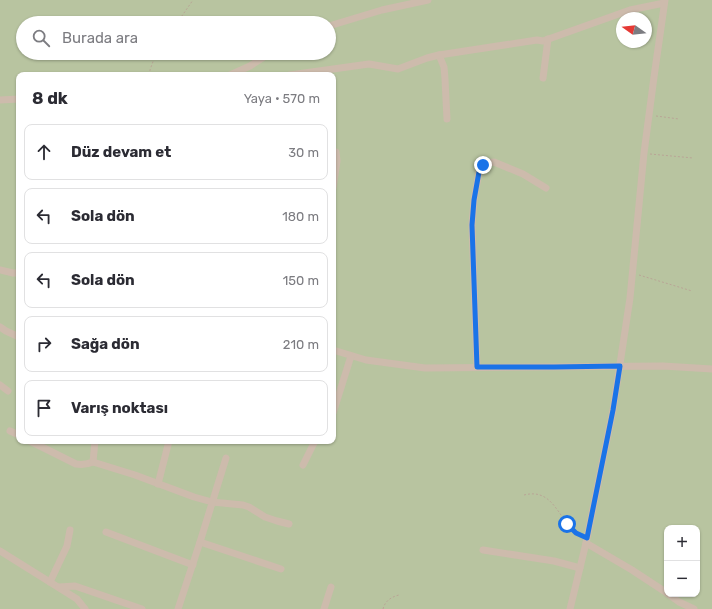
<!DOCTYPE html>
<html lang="tr">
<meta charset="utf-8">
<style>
:root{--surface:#fff;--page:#f7f7f7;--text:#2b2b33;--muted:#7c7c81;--line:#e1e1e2}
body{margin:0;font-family:Rubik,sans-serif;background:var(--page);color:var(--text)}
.controls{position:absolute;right:12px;bottom:12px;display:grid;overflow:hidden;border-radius:8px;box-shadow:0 1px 3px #0004}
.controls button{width:36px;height:36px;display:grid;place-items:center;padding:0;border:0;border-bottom:1px solid var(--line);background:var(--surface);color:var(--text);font:20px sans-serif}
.compass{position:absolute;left:616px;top:12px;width:36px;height:36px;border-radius:50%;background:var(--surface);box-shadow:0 1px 3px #0004;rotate:285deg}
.stop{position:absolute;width:12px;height:12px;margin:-9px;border:3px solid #1a73e8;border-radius:50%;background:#fff}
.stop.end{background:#1a73e8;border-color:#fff;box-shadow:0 1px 4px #0008}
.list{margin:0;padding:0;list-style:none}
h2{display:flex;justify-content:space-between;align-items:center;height:52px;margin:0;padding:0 16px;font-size:17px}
h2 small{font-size:13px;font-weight:400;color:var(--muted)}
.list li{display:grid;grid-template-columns:26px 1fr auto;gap:12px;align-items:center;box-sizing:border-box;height:56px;margin:0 8px 8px;padding:0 8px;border:1px solid var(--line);border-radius:8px}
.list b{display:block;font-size:15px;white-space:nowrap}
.list em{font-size:13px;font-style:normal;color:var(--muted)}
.icon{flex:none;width:22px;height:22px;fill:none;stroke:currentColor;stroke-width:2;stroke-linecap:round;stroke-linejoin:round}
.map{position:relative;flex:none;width:712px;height:609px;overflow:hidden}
.search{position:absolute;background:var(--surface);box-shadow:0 1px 3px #0004;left:16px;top:16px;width:320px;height:44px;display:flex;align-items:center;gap:10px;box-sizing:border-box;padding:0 14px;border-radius:22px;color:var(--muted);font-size:15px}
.panel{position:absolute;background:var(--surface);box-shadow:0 1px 3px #0004;left:16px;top:72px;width:320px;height:372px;border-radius:8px}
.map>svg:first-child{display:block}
.green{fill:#b8c4a0;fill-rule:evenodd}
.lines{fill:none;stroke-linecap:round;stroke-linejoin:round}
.path{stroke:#b9a596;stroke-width:1;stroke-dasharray:2 2;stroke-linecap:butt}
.minor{stroke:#cdbbac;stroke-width:7}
.route{stroke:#1a73e8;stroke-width:5}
</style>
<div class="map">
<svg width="712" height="609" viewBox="0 0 712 609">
<rect width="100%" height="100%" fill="#f4ebe1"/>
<path class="green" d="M0,0H712V609H0ZM622,18H646V42H622ZM23,23H329V53H23ZM19,75H333V441H19ZM667,528H697V594H667Z"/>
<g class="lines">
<g class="path">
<path d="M177,23L193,0"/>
<path d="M150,75V70L156,53"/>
<path d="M656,116L679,119"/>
<path d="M650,154L693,158"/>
<path d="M639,275L692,291"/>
<path d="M524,495C556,487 558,524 581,535"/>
<path d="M383,609C385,601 391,597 399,595"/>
</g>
<g class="minor">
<path d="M329,26L382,10L428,0"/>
<path d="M439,55L444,67L445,79L447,119"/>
<path d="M230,75L250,66L270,53"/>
<path d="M290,75L369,64L398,69L427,58L439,55L537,40L543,41L630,10L664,3"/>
<path d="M543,78L548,39"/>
<path d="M0,100L19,99"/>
<path d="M333,152H336L337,161L333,188"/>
<path d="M0,270L13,273H19"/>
<path d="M0,327L6,331L19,337"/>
<path d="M333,350L366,360L425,368L663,366L712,369"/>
<path d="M477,367L472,225L474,200L479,172L480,168L486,163L494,162L523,174L546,188"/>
<path d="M0,385L8,391"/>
<path d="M333,413L351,356"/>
<path d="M10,431L19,435"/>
<path d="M30,441L76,464C82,465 86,465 93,462L95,441"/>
<path d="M93,462L135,475L194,497L212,502L243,505L249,507L265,517L277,521L289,524"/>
<path d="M303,465L315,441"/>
<path d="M158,484L169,441"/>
<path d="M106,532L193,565"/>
<path d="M200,542L281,569"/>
<path d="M586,543L632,570L667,593"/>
<path d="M483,550L554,561L580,568"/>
<path d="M0,551L77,599L85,609"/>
<path d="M50,582L67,546L70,530"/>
<path d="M59,587L75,586L142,609"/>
<path d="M668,594L679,602L694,609"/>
<path d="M178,609L200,542L226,458"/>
<path d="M324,609L331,587"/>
<path d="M570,609L586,543L613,410L630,298L644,153L654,77L665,0"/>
</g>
</g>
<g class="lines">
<path class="route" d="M483,165L479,172L474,200L472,225L477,367H554L620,366L613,410L587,538L576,533L567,524"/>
</g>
</svg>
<div class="controls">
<button>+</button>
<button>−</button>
</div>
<svg class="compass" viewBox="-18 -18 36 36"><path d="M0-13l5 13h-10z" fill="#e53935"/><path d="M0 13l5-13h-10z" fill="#7c7c81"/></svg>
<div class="stop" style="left:567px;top:524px"></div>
<div class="stop end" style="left:483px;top:165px"></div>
<div class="search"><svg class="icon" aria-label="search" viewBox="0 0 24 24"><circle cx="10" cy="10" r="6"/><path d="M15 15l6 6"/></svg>Burada ara</div>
<section class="panel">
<h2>8 dk<small>Yaya · 570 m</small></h2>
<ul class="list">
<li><svg class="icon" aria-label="ahead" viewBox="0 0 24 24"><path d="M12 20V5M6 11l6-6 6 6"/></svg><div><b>Düz devam et</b></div><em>30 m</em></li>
<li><svg class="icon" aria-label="left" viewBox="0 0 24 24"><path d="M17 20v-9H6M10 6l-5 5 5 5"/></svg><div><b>Sola dön</b></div><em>180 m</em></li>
<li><svg class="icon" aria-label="left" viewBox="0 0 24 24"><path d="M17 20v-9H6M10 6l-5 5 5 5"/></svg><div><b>Sola dön</b></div><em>150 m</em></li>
<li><svg class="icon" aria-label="right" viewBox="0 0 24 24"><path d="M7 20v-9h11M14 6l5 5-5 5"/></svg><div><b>Sağa dön</b></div><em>210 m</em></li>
<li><svg class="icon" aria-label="arrive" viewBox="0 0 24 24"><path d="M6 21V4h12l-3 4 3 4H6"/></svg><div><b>Varış noktası</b></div></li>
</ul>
</section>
</div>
